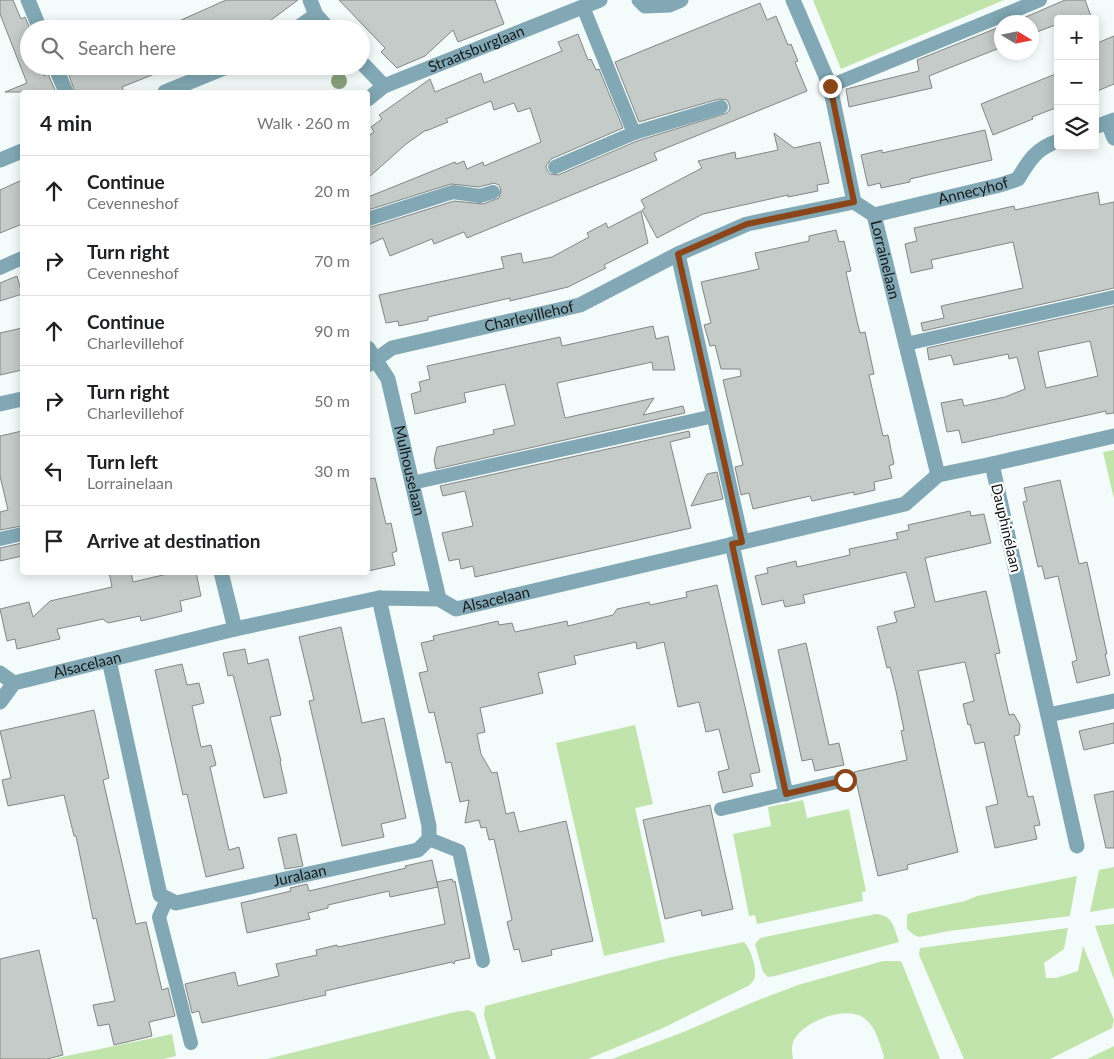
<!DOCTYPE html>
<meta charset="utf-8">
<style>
:root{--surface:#fff;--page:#f2f2f2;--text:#202124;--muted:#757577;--line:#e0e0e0}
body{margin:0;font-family:Lato,sans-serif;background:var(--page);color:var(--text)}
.controls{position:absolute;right:15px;top:15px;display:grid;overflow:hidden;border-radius:5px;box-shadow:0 2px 12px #0003}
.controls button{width:45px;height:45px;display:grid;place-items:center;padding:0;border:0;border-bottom:1px solid var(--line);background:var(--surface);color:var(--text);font:25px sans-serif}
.compass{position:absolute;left:994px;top:15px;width:45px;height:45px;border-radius:50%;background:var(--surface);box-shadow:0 2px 12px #0003;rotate:100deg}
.stop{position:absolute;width:15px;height:15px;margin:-11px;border:4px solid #8a461a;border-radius:50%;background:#fff}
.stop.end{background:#8a461a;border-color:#fff;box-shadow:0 1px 5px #0008}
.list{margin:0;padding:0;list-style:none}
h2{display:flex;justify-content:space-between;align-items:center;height:65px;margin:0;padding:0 20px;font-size:21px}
h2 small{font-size:16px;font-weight:400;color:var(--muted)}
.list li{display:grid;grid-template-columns:32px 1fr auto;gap:15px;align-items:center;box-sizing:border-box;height:70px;padding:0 20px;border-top:1px solid var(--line)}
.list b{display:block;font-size:19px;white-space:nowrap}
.list p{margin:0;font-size:16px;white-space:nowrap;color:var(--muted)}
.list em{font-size:16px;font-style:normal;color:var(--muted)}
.icon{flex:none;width:28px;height:28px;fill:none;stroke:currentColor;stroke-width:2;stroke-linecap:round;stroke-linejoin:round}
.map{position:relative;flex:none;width:1114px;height:1059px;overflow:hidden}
.search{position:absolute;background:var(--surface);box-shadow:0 2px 12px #0003;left:20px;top:20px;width:350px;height:55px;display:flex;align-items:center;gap:12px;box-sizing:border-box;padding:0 18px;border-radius:28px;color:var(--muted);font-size:19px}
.panel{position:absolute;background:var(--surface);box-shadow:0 2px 12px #0003;left:20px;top:90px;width:350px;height:485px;border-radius:5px}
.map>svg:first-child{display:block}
.green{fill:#c1e4ac}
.building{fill:#c5cbc8;stroke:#828784;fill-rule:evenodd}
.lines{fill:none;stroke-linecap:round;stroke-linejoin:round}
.lane{stroke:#81a8b4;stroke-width:14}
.street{stroke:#81a8b4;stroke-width:15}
.tree{fill:#8aa27b}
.route{stroke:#8a461a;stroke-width:6}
.labels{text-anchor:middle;stroke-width:4.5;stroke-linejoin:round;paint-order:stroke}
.street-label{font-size:15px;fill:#161818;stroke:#fff}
</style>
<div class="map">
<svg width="1114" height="1059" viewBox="0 0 1114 1059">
<rect width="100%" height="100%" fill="#f4fbfb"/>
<g class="green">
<path d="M813,0H1004L841,69Z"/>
<path d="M1114,450V499L1103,452Z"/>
<path d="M635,725L653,804L635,808L665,942L604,956L556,743Z"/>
<path d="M803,800L807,818L849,809L866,891L862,892L863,901L757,924L755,915L749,916L733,834L771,826L768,807Z"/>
<path d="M1114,867V908L1090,912L1099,870Z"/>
<path d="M1077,876L1070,916L949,931L919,937L914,935L907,929V915L910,913L965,901L977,896Z"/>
<path d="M876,914C893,915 894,928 899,942L775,976L768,977L763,972L755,944L760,938Z"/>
<path d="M1114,924V980L1095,926Z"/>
<path d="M1068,928L1064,949L1044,963L1046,978H1056L1078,971L1083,946L1114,1020L1112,1028L1050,1059H964L919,955L920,948Z"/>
<path d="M744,942C751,949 758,971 754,980C753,981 749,986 748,986L663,1028L588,1059H496L484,1015L485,1006L672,957Z"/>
<path d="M883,961H900L902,963L940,1059H883L884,1056C879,1042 876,1027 864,1018C846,1005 804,1021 794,1040C791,1046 792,1052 793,1059H612L681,1033L756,1001L798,985Z"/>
<path d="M468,1010L475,1013L490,1059H267L455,1012Z"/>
<path d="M172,1034L176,1056L163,1059H52Z"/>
<path d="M1114,1046V1059H1087Z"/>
</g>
<g class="building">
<path d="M0,0H13L21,19L25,17L29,26V66H40L44,76L48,74L56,92H5L27,83L0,14Z"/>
<path d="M226,0H298L259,29H161Z"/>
<path d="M339,0H495L504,24L458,42L453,30L425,56L397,68L381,52L385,48Z"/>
<path d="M1065,0H1085L1092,19H1058V24L1034,33L1032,22L1028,19H1021Z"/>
<path d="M760,3L767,20L776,16L788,45L791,44L798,61L795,62L807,91L654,153L657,160L467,238L464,232L434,244L432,239L390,256L383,238L368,245V228L454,201L483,204L499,198L501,190L499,185L494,183L479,187L451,184L368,210V197L455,162L456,164L464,161L467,169L483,162L484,166L541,142L530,108L518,112L514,103L494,110L491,101L446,119L448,122L426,131V130L406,144L368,178V136L374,132L371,127L382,119L379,115L430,79L435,92L481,73L484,83L562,51L558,42L578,34L588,60L591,59L596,70L599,69L623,128L551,159L546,166L547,170L550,174L558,175L637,141L727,113L730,109L729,104L727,100L719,99L639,122L615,62Z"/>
<path d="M1002,26V47L929,76L932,88L849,107L846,89L919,71L917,60Z"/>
<path d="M1114,36V84L1095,92V44Z"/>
<path d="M68,66H172V67L122,87L124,92H75L66,67Z"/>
<path d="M1058,73V107L1032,117L1033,119L993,135L981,104Z"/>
<path d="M985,130L992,160L910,179V182L881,188L880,183L868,186L861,155L882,150V153Z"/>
<path d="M774,133L794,148L820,142L829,183L817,185L818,191L788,197V195L703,214L657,238L642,210L645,208L641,200L702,168L698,161L735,152L736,159L778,150Z"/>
<path d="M22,180V224L0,233V190Z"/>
<path d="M1098,192L1100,205L1114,202V288L923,331L921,323L944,318L941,306L1023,288L1013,242L931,260L933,268L911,273L905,244L917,241L914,228L1014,206L1015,210Z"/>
<path d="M641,211L648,243L604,265L606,268L568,287L510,301V298L428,317V320L399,326L398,321L386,323L379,295L504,268L501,257L521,253L523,263L552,257L589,237L587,233L606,223L608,228Z"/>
<path d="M836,230L839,242L844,241L851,271L846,272L857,321L860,333L865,332L874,374L869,375L883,436L888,435L894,464L889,466L892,478L874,482L875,490L854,495V492L812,501L810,496L753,509L749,493L741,495L735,467L743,465L723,380L741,376L740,369H721L715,345L710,346L704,325L711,323L701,282L759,269L755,253L809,241V236Z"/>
<path d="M17,276L22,294L0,301V283Z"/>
<path d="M1114,306V413L1106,414V411L962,443L959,430L947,432L941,403L962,399L964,406L1005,397L1025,389L1017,357L1009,359L1008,354L954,365L951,355L929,360L927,348ZM1090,341L1098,376L1046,388L1038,352Z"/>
<path d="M653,326L656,339L668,336L675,370H653L652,362L557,383L565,418L654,398L643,415L683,406L685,413L436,469L434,460L437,447L494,434L493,430L515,425L505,384L464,393L466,402L415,414L411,394L421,391L419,382L430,379L427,366L560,337L562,346Z"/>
<path d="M22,328V370L0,375V333Z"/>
<path d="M22,431V526L0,530V512L8,510L0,476V436Z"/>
<path d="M689,431L690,437L670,442L691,528L475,577L473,566L461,569L459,559L449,561L442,533L473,526L465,491L443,496L440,486Z"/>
<path d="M717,472L723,499L691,506L707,474Z"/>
<path d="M375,478L386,524L391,523L397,551L392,553L395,565L368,571V479Z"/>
<path d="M1060,480L1079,564L1087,562L1107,654H1105L1110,675L1077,683L1072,662L1077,660L1058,576L1045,579L1042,566L1038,567L1023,502L1027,501L1024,488Z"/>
<path d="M970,511L971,516L984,514L991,543L925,558L935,602L986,591L1000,653L995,654L1009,715L1014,714L1020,725L1019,735L1014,736L1028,797L1033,796L1040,825L1034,826L1037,839L995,848L986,807L998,804L984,742L975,744L970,724L968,725L963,704L974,701L965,662L918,671L958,852L907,865L908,869L878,876L854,772L907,760L901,731L904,730L896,691L890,667L887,668L877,627L897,622L894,612L915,607L906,572L803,595L805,603L785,607L783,600L762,605L755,576L768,573L767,568L796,561L797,567L850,555L849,549L898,539L896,533L909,530L908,525Z"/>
<path d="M22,543V556L0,561V548Z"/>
<path d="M109,572H131L133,582L176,572H196L201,596L180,601L182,611L162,616L141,621L140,616L108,623L103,619L81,624L57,629L60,639L17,649L15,639L7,641L0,609L29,602L33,617L50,601L112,587Z"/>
<path d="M717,585L760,772L750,774L753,786L723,793L718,772L729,769L719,729L706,732L699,702L678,707L664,642L637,649L636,642L574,656L576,664L538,673L543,693L480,708L485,732L477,734L481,754L492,773L497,772L506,814L514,812L519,832L566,821L593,941L551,950L552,955L522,962L519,949L514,950L507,922L512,920L494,839L489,840L486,827L481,828L479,820L465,823L469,800L460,802L451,762L446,763L434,712L429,713L419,673L428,671L421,643L434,640L433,636L498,621L499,625L512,623L515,632L567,621L568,626L613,615L617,609L649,602L650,605L687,597L686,592Z"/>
<path d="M341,627L362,723L384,718L406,818L381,824L384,837L342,846L309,701L314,700L299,637Z"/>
<path d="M806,643L829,745L839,743L844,765L815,771L812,759L802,761L778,650Z"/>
<path d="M245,649L248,664L268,659L281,715L270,717L281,761L280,762L287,793L264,798L233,675L228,676L223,653Z"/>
<path d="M182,664L187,685L199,683L204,703L192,706L201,747L211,745L216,765L210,767L229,850L239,847L244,868L206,877L187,794L183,795L155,670Z"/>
<path d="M94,710L109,778L103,780L136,924L146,922L162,990L168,988L175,1016L149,1022L152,1036L114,1045L109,1024L98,1026L93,1005L115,1001L96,918L93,919L76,836H74L64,795L8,806L2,780L11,778L0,731Z"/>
<path d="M1114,723V743L1084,750L1079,731Z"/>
<path d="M1114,791V848H1106L1094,795Z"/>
<path d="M710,805L733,909L702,916L701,910L665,919L643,820Z"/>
<path d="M296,834L303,866L285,869L278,838Z"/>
<path d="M432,860L438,887L390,897L389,891L328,905V908L308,913L310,919L247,933L241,903L291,891L290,888L307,884L309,891L406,868L405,866Z"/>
<path d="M452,879L453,882L455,881L470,958L455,961L454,964L452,962L325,991L326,995L202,1023L199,1011L192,1013L185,984L235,972L238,986L279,976L276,964L317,955L316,950L337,945L338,947L445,924L437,882Z"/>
<path d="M39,950L63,1055L47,1059H0V959Z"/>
</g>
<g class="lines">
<g class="lane">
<path d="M583,7L634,133"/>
<path d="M830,86L1040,0"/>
<path d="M555,167L634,133L721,107"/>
<path d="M368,219L453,192L480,196L493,192"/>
<path d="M0,268L22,258"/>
<path d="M906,344L1114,297"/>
<path d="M412,483L714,416"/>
<path d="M0,539L22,534"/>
<path d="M721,809L845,780"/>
<path d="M429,839L459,851L483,961"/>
<path d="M167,899L159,917L191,1043"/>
</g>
<g class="street">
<path d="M28,0L40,29"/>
<path d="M310,0L316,15L329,29"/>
<path d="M639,0L645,6L669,5L681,0"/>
<path id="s1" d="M793,0L830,86L854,202L874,215L938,475"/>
<path d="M296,29L316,15"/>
<path d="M361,62L384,86"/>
<path d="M55,66L66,92"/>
<path d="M165,92L229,66"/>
<path id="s2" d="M368,99L384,86L600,0"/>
<path d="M1108,123L1114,138"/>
<path d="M1095,127L1114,120"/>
<path d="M0,160L22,151"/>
<path id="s3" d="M874,215L1000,185L1018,179C1029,160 1037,148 1058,141"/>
<path d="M678,254L742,542"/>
<path id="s4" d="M368,348L388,379L439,599"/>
<path id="s5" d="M368,365L392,348L580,305L678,254L747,224L854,202"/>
<path d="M0,404L22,399"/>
<path d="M732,544L786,794"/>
<path d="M221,572L235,629"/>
<path id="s6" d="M109,660L160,895L176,903L418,850L429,839V826L379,598"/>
<path d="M0,673L14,683"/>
<path id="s7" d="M0,702L14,683L235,629L379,598L439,599L456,609L905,504L938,475L992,464"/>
<path d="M1048,715L1114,701"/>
<path d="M1077,846L992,464L1114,436"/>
</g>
</g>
<circle class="tree" cx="339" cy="81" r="8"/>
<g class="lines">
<path class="route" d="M830,86L854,202L747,224L678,254L742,542L732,544L786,794L845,780"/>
</g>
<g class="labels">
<g class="street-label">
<text dy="5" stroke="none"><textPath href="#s2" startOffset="120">Straatsburglaan</textPath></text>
<text dy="5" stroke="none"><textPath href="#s3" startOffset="102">Annecyhof</textPath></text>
<text dy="5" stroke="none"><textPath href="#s1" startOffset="282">Lorrainelaan</textPath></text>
<text dy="5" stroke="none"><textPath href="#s5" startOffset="170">Charlevillehof</textPath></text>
<text dy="5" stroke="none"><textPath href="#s4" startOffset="131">Mulhouselaan</textPath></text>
<text transform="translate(1006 528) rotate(77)" y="5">Dauphinélaan</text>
<text dy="5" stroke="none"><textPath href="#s7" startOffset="519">Alsacelaan</textPath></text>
<text dy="5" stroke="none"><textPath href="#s7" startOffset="99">Alsacelaan</textPath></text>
<text dy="5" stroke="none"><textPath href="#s6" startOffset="385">Juralaan</textPath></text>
</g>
</g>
</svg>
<div class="controls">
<button>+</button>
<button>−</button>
<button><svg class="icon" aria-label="layers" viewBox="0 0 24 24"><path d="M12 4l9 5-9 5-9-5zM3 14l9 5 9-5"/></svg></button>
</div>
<svg class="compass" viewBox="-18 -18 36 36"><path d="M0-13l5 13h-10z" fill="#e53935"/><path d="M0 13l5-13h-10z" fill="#757577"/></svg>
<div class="stop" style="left:845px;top:780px"></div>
<div class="stop end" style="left:830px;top:86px"></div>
<div class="search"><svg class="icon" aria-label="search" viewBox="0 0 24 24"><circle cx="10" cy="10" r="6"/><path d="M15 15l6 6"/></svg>Search here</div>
<section class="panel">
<h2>4 min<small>Walk · 260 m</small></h2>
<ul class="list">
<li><svg class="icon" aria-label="ahead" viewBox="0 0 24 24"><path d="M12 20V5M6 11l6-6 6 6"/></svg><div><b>Continue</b><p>Cevenneshof</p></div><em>20 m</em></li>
<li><svg class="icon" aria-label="right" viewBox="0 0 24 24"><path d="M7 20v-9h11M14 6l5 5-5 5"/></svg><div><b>Turn right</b><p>Cevenneshof</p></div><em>70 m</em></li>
<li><svg class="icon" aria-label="ahead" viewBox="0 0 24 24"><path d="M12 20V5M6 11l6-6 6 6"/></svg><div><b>Continue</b><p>Charlevillehof</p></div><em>90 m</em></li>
<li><svg class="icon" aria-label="right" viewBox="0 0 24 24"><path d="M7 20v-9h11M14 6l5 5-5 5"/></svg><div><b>Turn right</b><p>Charlevillehof</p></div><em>50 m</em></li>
<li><svg class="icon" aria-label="left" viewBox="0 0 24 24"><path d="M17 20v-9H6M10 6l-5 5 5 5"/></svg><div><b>Turn left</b><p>Lorrainelaan</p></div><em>30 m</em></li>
<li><svg class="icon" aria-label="arrive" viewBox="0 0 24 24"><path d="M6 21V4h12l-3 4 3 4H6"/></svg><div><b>Arrive at destination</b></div></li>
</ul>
</section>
</div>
